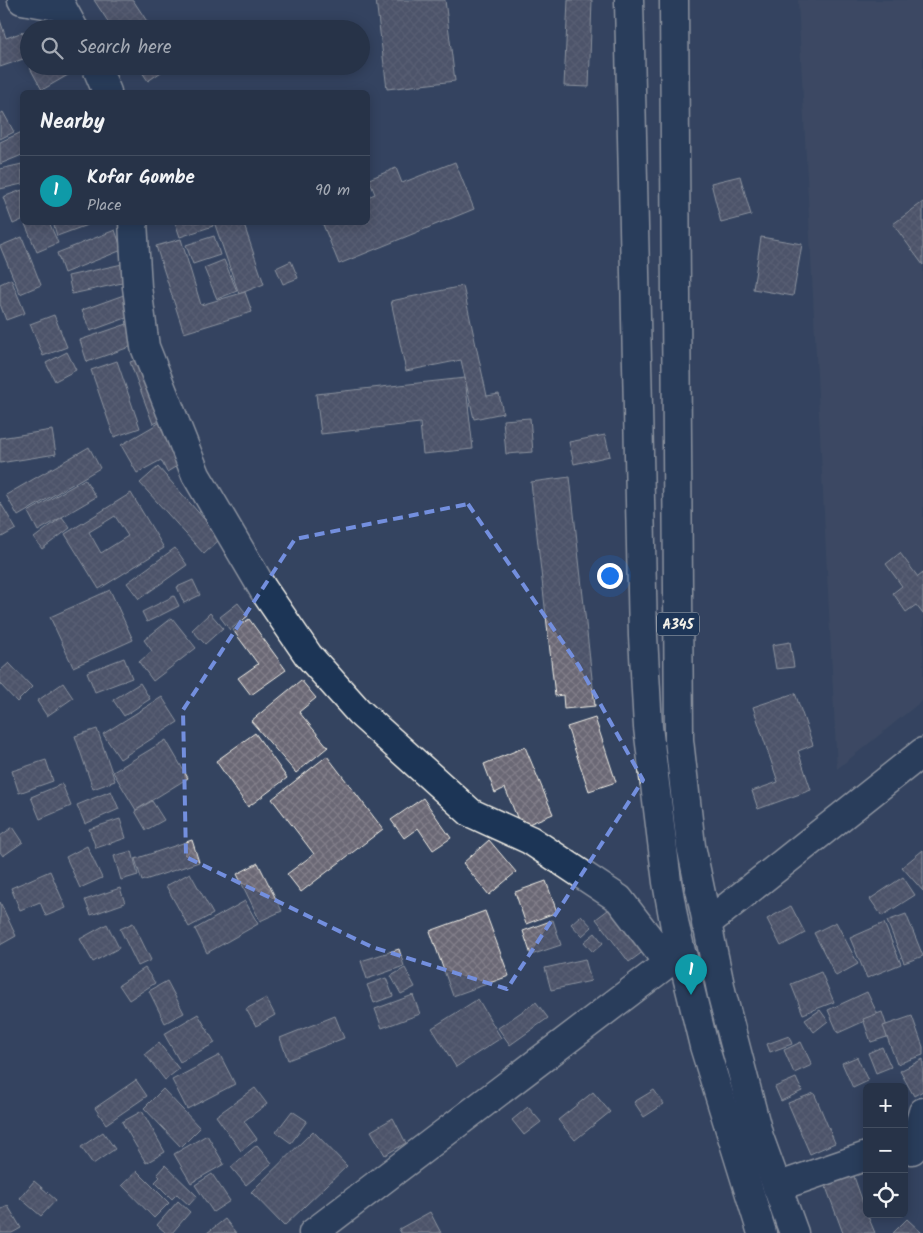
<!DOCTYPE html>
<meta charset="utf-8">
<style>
:root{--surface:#273348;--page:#333f52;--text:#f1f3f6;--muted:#a4aab4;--line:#434e60;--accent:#ffd166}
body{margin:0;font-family:Kalam,sans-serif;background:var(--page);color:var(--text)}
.controls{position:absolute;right:15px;bottom:15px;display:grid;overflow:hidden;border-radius:8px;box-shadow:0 2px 12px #0003}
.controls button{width:45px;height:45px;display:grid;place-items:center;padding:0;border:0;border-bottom:1px solid var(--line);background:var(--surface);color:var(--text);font:25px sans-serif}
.you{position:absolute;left:609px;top:575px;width:18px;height:18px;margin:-12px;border:4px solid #fff;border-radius:50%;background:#1a73e8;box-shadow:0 0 0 8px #1a73e833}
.badge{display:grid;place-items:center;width:32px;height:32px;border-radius:50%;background:var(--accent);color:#fff;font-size:16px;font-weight:700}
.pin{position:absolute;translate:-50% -41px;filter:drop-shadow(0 1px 2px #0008)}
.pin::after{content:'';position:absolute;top:26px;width:18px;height:15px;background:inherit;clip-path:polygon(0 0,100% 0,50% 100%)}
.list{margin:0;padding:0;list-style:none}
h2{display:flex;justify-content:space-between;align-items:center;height:65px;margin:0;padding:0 20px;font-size:21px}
h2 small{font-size:16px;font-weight:400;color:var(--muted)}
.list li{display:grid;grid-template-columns:32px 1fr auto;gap:15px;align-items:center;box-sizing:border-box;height:70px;padding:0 20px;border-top:1px solid var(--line)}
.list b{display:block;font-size:19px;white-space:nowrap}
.list p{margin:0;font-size:16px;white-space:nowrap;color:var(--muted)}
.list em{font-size:16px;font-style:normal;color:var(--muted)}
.icon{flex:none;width:28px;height:28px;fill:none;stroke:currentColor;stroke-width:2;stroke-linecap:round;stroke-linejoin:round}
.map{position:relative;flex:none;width:923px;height:1233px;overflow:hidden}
.search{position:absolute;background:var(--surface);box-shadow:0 2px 12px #0003;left:20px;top:20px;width:350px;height:55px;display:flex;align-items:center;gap:12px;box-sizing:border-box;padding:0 18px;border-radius:28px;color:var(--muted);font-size:19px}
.panel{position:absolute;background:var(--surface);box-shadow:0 2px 12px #0003;left:20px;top:90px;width:350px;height:135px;border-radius:8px}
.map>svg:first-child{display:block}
.built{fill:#444f66}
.building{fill:url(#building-cross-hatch);stroke:#f4f1e8;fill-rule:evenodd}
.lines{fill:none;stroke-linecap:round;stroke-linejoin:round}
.minor-casing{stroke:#f4f1e8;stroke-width:31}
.highway-casing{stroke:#f4f1e8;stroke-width:31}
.minor{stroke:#1d3557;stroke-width:28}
.highway{stroke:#1d3557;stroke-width:28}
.marked{fill:none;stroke:#738fde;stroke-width:4;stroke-dasharray:10 6;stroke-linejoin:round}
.labels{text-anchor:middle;stroke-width:4.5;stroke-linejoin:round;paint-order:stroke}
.shield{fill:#1d3557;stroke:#b4b9bc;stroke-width:1}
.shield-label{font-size:14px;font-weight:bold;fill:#f4f1e8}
</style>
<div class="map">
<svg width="923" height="1233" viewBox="0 0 923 1233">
<defs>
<pattern id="building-cross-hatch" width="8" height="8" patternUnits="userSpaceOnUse" patternTransform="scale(1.25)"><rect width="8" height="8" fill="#6b6875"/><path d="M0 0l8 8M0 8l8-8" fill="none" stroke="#817e89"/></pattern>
</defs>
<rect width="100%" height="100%" fill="#344460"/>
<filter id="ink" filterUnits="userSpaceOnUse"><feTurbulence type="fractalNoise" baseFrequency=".02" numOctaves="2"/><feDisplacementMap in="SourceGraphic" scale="10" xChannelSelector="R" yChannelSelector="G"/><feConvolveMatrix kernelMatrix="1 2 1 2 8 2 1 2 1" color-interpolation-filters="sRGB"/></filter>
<g filter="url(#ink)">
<path class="built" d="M798,0H923V700L837,769Z"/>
<g class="building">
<path d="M94,0H133L152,29H113Z"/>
<path d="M376,0H445L455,81L387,89Z"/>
<path d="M568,0H592L589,87L564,86Z"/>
<path d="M0,20L6,38L29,30V57L0,67Z"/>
<path d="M60,20L64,29H33Z"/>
<path d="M33,66H79L80,68L42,90L30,68Z"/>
<path d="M138,66H170L148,81Z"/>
<path d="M3,112L14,132L0,139V114Z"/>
<path d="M22,132V155L0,164V142Z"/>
<path d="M455,162L474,209L339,264L322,222H368V197L375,194L369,179L396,168L402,183Z"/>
<path d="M22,164V184L0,189V169Z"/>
<path d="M740,176L751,215L721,223L711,183Z"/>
<path d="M22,190V220L13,224L3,197Z"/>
<path d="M923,202V265L893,224Z"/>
<path d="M29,222H49L58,243L37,252L25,224Z"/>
<path d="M53,222H95L57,236Z"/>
<path d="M175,222H212L213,226L180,237Z"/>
<path d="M214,222H243L264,284L239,294Z"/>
<path d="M115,230L122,250L64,273L57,253Z"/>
<path d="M214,236L220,255L193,264L186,245Z"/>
<path d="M22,237L41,285L20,294L0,246Z"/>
<path d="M761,237L802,244L793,296L753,289Z"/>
<path d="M181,239L201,305L245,292L252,312L184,333L156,246Z"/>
<path d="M224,260L237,291L217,299L204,268Z"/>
<path d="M291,261L298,278L283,284L276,268Z"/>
<path d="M127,263L131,281L72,294L68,276Z"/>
<path d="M11,279L25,313L6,320L0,304V284Z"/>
<path d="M463,286L487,396L499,394L503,413L474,419L461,360L406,371L391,301Z"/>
<path d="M132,292L140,313L90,331L82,310Z"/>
<path d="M54,315L67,347L43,356L30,324Z"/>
<path d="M130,323L138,344L87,362L80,340Z"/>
<path d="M67,352L76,370L55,381L46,363Z"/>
<path d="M147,356L169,417L153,424L130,362Z"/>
<path d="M117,361L140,428L114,437L91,370Z"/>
<path d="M465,378L473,449L423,454L420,423L321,434L316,394Z"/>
<path d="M530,418L533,452L506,454L503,420Z"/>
<path d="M164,420L187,460L167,472L161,460L137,473L121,445Z"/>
<path d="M52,430L56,454L0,463V438Z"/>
<path d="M605,435L610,456L574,464L569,442Z"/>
<path d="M89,447L100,468L18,516L6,495Z"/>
<path d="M158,467L221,538L204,554L140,483Z"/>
<path d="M570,477L595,706L564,709L563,695L555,696L531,482Z"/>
<path d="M85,479L96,497L38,531L28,512Z"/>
<path d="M131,493L164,548L99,589L65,534ZM115,516L128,536L101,553L89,532Z"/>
<path d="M0,502L16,529L0,538Z"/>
<path d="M62,517L70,528L42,549L34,538Z"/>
<path d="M175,548L187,565L139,599L127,583Z"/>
<path d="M900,553L918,577L923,573V614L916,605L906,612L893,593L902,586L886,564Z"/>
<path d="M193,580L200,595L184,603L177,587Z"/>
<path d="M110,590L133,640L73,667L50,617Z"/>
<path d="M174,596L179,606L147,622L142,612Z"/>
<path d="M238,603L248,616L230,630L220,617Z"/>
<path d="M210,613L223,628L205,644L192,630Z"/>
<path d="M172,618L196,648L153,681L139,662L152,651L144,640Z"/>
<path d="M249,619L286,670L251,695L238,678L258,664L233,630Z"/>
<path d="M790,642L794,667L776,669L772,645Z"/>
<path d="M124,658L132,678L95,692L87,672Z"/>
<path d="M9,663L32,687L17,702L0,684V671Z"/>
<path d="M301,680L316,698L299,712L328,747L296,773L251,721Z"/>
<path d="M63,683L73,698L47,716L37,701Z"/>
<path d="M140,683L150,699L124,716L113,700Z"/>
<path d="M795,693L813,745L798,751L811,790L758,809L752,791L778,782L753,707Z"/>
<path d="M162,697L178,722L120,759L103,734Z"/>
<path d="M595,718L616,782L589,791L567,727Z"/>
<path d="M97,729L115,781L93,789L75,736Z"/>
<path d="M255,733L287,778L248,807L216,761Z"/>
<path d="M166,740L188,778L136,810L113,772Z"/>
<path d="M525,747L553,814L521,827L505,788L495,793L484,764Z"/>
<path d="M327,756L383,829L301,892L287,874L314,854L272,799Z"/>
<path d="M46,760L53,781L19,793L12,771Z"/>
<path d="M62,784L71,806L40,819L31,797Z"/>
<path d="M111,791L119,809L85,824L77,805Z"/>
<path d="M423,798L451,838L433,850L418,828L404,838L391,820Z"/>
<path d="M152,801L164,820L146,830L135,811Z"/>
<path d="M120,819L126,838L96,848L89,829Z"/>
<path d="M13,827L23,842L3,856L0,852V836Z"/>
<path d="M192,840L199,862L142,881L135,859Z"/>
<path d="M489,840L516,872L489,895L463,863Z"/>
<path d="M87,846L102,878L80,888L66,857Z"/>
<path d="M923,850V891L902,867Z"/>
<path d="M132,851L138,875L121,880L114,856Z"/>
<path d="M258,863L282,911L260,921L237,874Z"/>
<path d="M50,871L66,908L46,916L40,902L20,910L11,888Z"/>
<path d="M190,873L213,914L189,927L166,886Z"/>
<path d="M903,877L915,895L882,916L870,899Z"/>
<path d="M546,881L557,912L526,924L515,892Z"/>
<path d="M120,888L125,903L91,915L85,900Z"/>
<path d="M245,901L258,924L207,953L195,929Z"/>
<path d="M0,902L16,936L0,945Z"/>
<path d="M791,906L805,933L781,946L767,919Z"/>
<path d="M612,907L644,951L629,962L596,919Z"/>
<path d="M485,911L509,976L453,996L430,931Z"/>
<path d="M906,914L923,956L904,963L887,921Z"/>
<path d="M581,915L592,927L582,936L571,924Z"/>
<path d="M553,920L561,945L531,955L523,931Z"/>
<path d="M836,922L858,964L836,976L814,933Z"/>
<path d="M133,923L151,960L138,966L120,929Z"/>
<path d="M884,923L901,964L867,978L850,938Z"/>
<path d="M107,924L119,948L93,962L80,939Z"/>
<path d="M595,933L603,943L593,952L584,942Z"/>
<path d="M399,949L404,966L367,979L361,961Z"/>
<path d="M585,959L591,981L551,990L545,968Z"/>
<path d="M145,968L155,983L129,1000L119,985Z"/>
<path d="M405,968L415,987L401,994L391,976Z"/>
<path d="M821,972L834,1002L803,1014L791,984Z"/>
<path d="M386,978L393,996L374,1003L367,985Z"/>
<path d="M167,981L184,1013L165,1023L149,991Z"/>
<path d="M867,992L878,1015L838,1033L828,1010Z"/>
<path d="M413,995L420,1014L382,1028L375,1009Z"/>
<path d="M266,998L275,1015L256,1026L246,1009Z"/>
<path d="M478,999L501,1038L456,1067L432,1028Z"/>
<path d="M536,1002L548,1018L510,1045L498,1028Z"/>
<path d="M820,1010L828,1021L814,1032L805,1020Z"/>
<path d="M882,1012L890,1036L871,1042L863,1019Z"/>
<path d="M198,1014L215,1043L180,1062L164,1034Z"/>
<path d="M335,1016L344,1038L288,1060L280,1038Z"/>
<path d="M912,1016L923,1047V1055L897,1064L883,1026Z"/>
<path d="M789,1036L792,1044L770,1052L767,1044Z"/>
<path d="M801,1042L812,1065L794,1073L784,1050Z"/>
<path d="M159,1043L179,1069L165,1080L145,1054Z"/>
<path d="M882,1047L891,1067L876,1073L868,1053Z"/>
<path d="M220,1055L235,1084L187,1109L172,1080Z"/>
<path d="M857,1057L868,1081L853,1088L842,1063Z"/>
<path d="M923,1059V1091L914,1096L900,1071Z"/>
<path d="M796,1078L802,1091L781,1101L775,1087Z"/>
<path d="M136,1080L147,1096L106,1124L95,1108Z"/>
<path d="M255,1088L267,1104L244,1121L257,1139L241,1151L216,1116Z"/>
<path d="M163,1089L200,1128L181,1147L144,1108Z"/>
<path d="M654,1090L664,1104L644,1117L634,1102Z"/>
<path d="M593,1092L610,1112L575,1140L558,1120Z"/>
<path d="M814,1093L835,1143L810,1154L788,1103Z"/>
<path d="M528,1107L541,1122L524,1135L512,1120Z"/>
<path d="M142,1111L165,1152L146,1163L122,1122Z"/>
<path d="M292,1111L307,1121L291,1143L276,1132Z"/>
<path d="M393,1118L406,1143L385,1155L371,1131Z"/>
<path d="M313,1131L347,1166L284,1226L251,1192Z"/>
<path d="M103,1132L115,1149L93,1164L81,1147Z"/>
<path d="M207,1135L224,1164L191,1183L174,1154Z"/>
<path d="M257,1145L272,1163L246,1185L231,1167Z"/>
<path d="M165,1165L197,1196L189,1205L177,1194L172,1199L155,1182L160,1177L157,1174Z"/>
<path d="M851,1168L867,1214L875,1233H843L823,1179Z"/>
<path d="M137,1171L169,1203L154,1218L122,1185Z"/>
<path d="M212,1174L230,1201L213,1212L195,1185Z"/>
<path d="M34,1181L56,1200L41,1216L20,1198Z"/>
<path d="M178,1201L190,1212L172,1233H166L157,1225Z"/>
<path d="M8,1206L21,1228L12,1233H0V1210Z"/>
<path d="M430,1212L441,1233H401L399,1229Z"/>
<path d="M225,1219L236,1233H207Z"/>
<path d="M907,1219L922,1233H893Z"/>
</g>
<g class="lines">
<defs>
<g id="minor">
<path d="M22,0L62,7"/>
<path d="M58,0L74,29"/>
<path d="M96,66L107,92"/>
<path d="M133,222L137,287L145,347L196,475L263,589L308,655L359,712L471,813L530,840L619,899L668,963"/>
<path d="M706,924L923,752"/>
<path d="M912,1150L923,1112"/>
<path d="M777,1187L867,1156"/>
<path d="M313,1233L668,963L683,957"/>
</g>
<g id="highway">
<path d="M629,0L643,636L648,727L667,882L675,927L704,1046L762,1233"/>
<path d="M674,0L679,740L691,846L722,995L759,1137L794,1233"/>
</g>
</defs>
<use href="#minor" class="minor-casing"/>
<use href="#highway" class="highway-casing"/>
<use href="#minor" class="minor"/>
<use href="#highway" class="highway"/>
</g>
</g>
<path d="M0 0H923V1233H0ZM468,504L579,666L643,780L507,989L372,947L186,857L183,710L295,539Z" fill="#344460" fill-opacity=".55" fill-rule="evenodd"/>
<path class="marked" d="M468,504L579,666L643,780L507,989L372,947L186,857L183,710L295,539Z"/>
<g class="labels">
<rect class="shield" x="657" y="612.5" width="42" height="23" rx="4"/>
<g class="shield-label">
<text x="678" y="629">A345</text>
</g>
</g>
</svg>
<div class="controls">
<button>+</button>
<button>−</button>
<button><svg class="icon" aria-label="locate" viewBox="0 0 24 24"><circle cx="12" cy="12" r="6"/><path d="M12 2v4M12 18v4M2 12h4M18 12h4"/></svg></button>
</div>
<div class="you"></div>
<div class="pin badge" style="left:691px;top:995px;background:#0f9aa8">1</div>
<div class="search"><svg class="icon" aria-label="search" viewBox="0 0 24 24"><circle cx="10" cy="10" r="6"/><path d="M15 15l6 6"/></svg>Search here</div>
<section class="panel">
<h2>Nearby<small></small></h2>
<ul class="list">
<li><span class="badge" style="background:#0f9aa8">1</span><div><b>Kofar Gombe</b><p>Place</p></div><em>90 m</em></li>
</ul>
</section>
</div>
